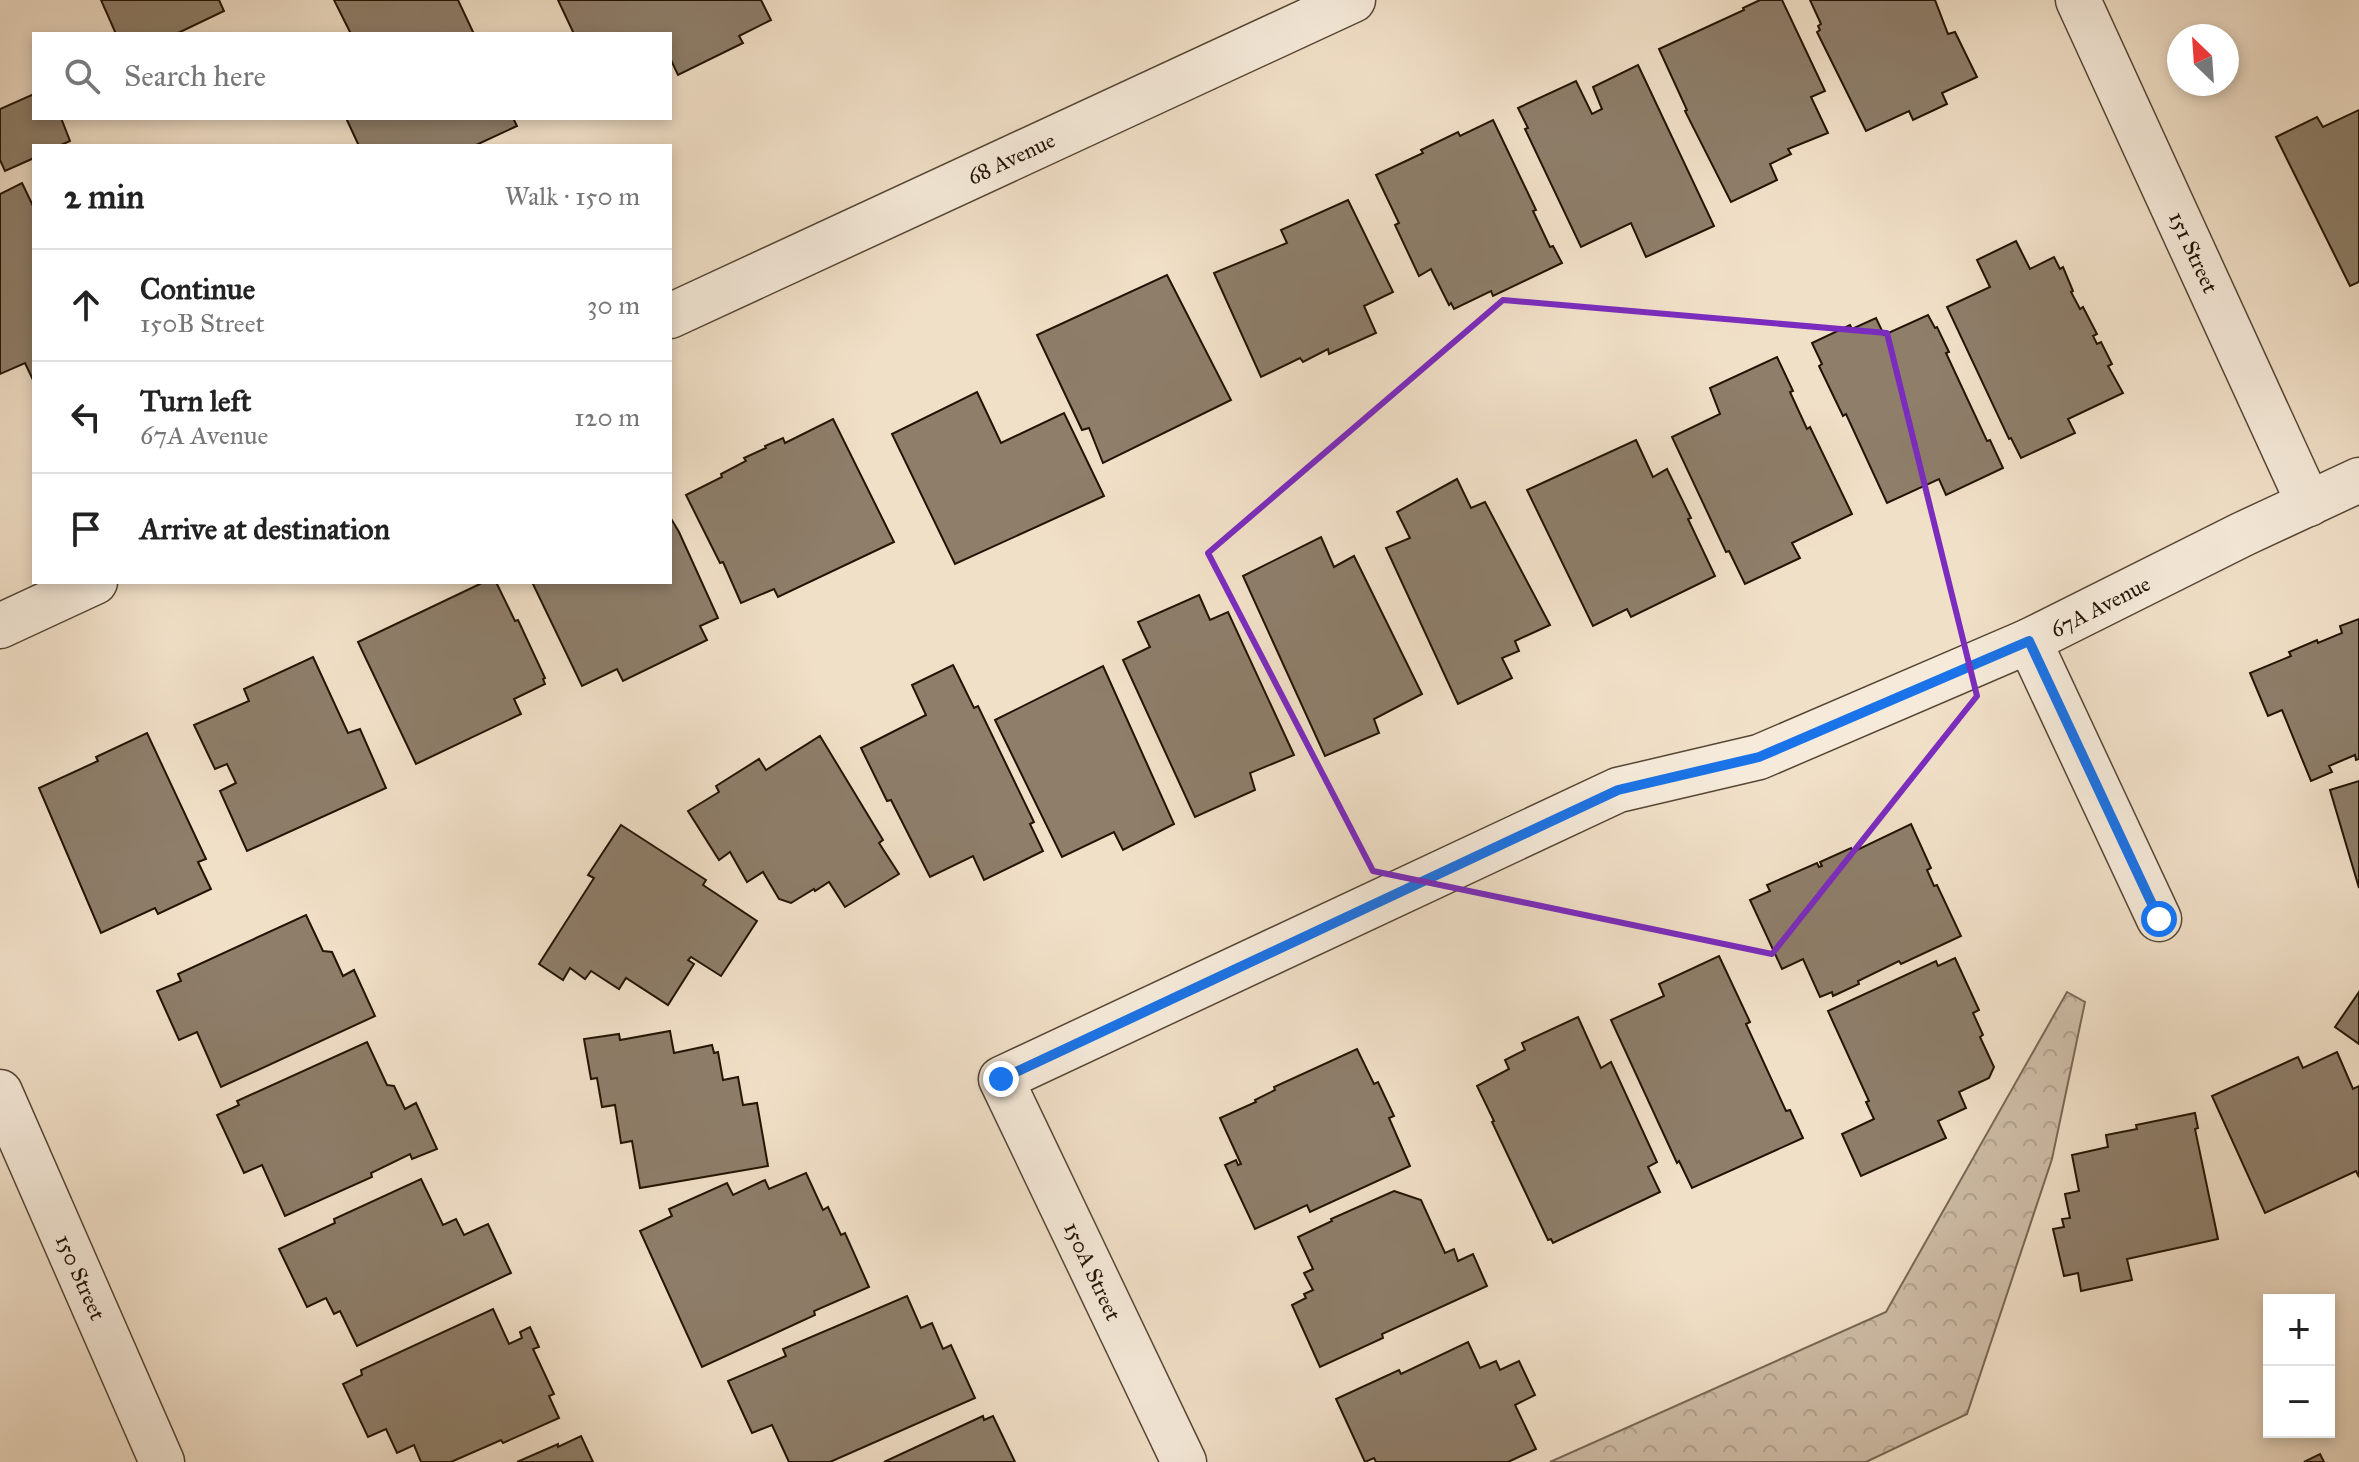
<!DOCTYPE html>
<meta charset="utf-8">
<style>
:root{--surface:#fff;--page:#f2f2f2;--text:#222;--muted:#767676;--line:#e0e0e0}
body{margin:0;font-family:"IM FELL Great Primer",serif;background:var(--page);color:var(--text)}
.controls{position:absolute;right:24px;bottom:24px;display:grid;overflow:hidden;border-radius:0px;box-shadow:0 4px 12px #0003}
.controls button{width:72px;height:72px;display:grid;place-items:center;padding:0;border:0;border-bottom:2px solid var(--line);background:var(--surface);color:var(--text);font:40px sans-serif}
.compass{position:absolute;left:2167px;top:24px;width:72px;height:72px;border-radius:50%;background:var(--surface);box-shadow:0 4px 12px #0003;rotate:335deg}
.stop{position:absolute;width:24px;height:24px;margin:-18px;border:6px solid #1a73e8;border-radius:50%;background:#fff}
.stop.end{background:#1a73e8;border-color:#fff;box-shadow:0 2px 8px #0008}
.list{margin:0;padding:0;list-style:none}
h2{display:flex;justify-content:space-between;align-items:center;height:104px;margin:0;padding:0 32px;font-size:34px}
h2 small{font-size:26px;font-weight:400;color:var(--muted)}
.list li{display:grid;grid-template-columns:52px 1fr auto;gap:24px;align-items:center;box-sizing:border-box;height:112px;padding:0 32px;border-top:2px solid var(--line)}
.list b{display:block;font-size:30px;white-space:nowrap}
.list p{margin:0;font-size:26px;white-space:nowrap;color:var(--muted)}
.list em{font-size:26px;font-style:normal;color:var(--muted)}
.icon{flex:none;width:44px;height:44px;fill:none;stroke:currentColor;stroke-width:2;stroke-linecap:round;stroke-linejoin:round}
.map{position:relative;flex:none;width:2359px;height:1462px;overflow:hidden}
.search{position:absolute;background:var(--surface);box-shadow:0 4px 12px #0003;left:32px;top:32px;width:640px;height:88px;display:flex;align-items:center;gap:20px;box-sizing:border-box;padding:0 28px;border-radius:0px;color:var(--muted);font-size:30px}
.panel{position:absolute;background:var(--surface);box-shadow:0 4px 12px #0003;left:32px;top:144px;width:640px;height:440px;border-radius:0px}
.map>svg:first-child{display:block}
.forest{fill:url(#forest-crowns);stroke:#786856;stroke-width:2}
.building{fill:#8e7e6a;stroke:#221404;stroke-width:2}
.lines{fill:none;stroke-linecap:round;stroke-linejoin:round}
.minor-casing{stroke:#564735;stroke-width:47}
.tertiary-casing{stroke:#564735;stroke-width:47}
.minor{stroke:#f6ebdb;stroke-width:44}
.tertiary{stroke:#f6ebdb;stroke-width:44}
.route{stroke:#1a73e8;stroke-width:10}
.marked{fill:none;stroke:#7b2cbf;stroke-width:6;stroke-linejoin:round}
.labels{text-anchor:middle;stroke-width:6;stroke-linejoin:round;paint-order:stroke}
.street-label{font-size:22px;fill:#221404;stroke:#f6ebdb}
</style>
<div class="map">
<svg width="2359" height="1462" viewBox="0 0 2359 1462">
<defs>
<pattern id="forest-crowns" width="20" height="18" patternUnits="userSpaceOnUse" patternTransform="scale(2)"><rect width="20" height="18" fill="#cebda7"/><path d="M2 6a3 3 0 1 1 6 0M12 15a3 3 0 1 1 6 0" fill="none" stroke="#b1a28e"/></pattern>
</defs>
<rect width="100%" height="100%" fill="#f1e0c8"/>
<filter id="stains"><feTurbulence type="fractalNoise" baseFrequency=".0025" numOctaves="4"/><feColorMatrix values="0 0 0 0 .2 0 0 0 0 .09 0 0 0 0 .02 0 0 0 .5 -.17"/></filter>
<radialGradient id="worn" r=".72"><stop offset=".6" stop-color="#630" stop-opacity="0"/><stop offset="1" stop-color="#630" stop-opacity=".3"/></radialGradient>
<path class="forest" d="M2067,992L2085,1002L2052,1159L1967,1414L1866,1462H1550L1886,1312Z"/>
<g class="building">
<path d="M101,0H219L224,11L176,34H116Z"/>
<path d="M334,0H458L474,34H351Z"/>
<path d="M558,0H761L771,20L739,36L743,43L678,75L670,58V34H574Z"/>
<path d="M1760,0H1782L1825,91L1811,97L1828,133L1788,149L1791,154L1770,164L1777,180L1731,202L1685,111L1687,110L1659,49L1744,10L1743,8Z"/>
<path d="M1810,0H1935L1948,34L1955,32L1977,77L1942,93L1947,104L1913,120L1909,111L1866,131L1817,32L1820,30L1818,26L1821,24Z"/>
<path d="M1638,65L1714,226L1646,257L1631,223L1581,247L1525,129L1528,128L1518,108L1576,81L1592,114L1602,109L1593,87Z"/>
<path d="M34,94V118H61L70,141L59,146H34V158L5,171L0,160V109Z"/>
<path d="M2359,110V282L2350,286L2276,137L2317,117L2323,127Z"/>
<path d="M346,118H513L517,126L474,146H359Z"/>
<path d="M1493,120L1536,210L1533,211L1550,247L1553,246L1562,263L1493,296L1491,291L1454,309L1451,303L1449,305L1431,269L1419,276L1395,225L1399,223L1376,175L1423,153L1421,150L1458,132L1460,136Z"/>
<path d="M22,183L34,208V382L25,363L0,374V194Z"/>
<path d="M1348,200L1393,292L1364,306L1376,333L1329,354L1328,349L1303,362L1300,358L1261,377L1214,273L1287,243L1281,230Z"/>
<path d="M2016,241L2030,269L2054,257L2060,269L2063,267L2073,291L2071,292L2080,309L2083,307L2097,334L2093,336L2097,344L2101,342L2112,364L2108,366L2123,393L2068,419L2075,433L2021,458L2011,438L2009,439L1947,307L1990,287L1977,260Z"/>
<path d="M1167,275L1231,400L1103,463L1089,428L1082,430L1037,335Z"/>
<path d="M1928,315L1935,328L1937,327L1949,352L1946,353L1987,441L1990,440L2003,468L1946,495L1939,479L1887,503L1846,414L1843,416L1819,366L1822,364L1812,343L1850,325L1852,329L1876,318L1884,335Z"/>
<path d="M1777,357L1793,391L1790,392L1807,429L1810,427L1852,514L1792,543L1800,558L1745,584L1729,551L1726,552L1672,437L1720,414L1710,388Z"/>
<path d="M977,392L1001,443L1064,413L1104,496L955,564L892,434Z"/>
<path d="M833,419L894,542L778,597L774,589L741,603L723,562L720,563L686,495L722,477L721,474L746,461L744,458L766,448L765,446L783,438L785,443Z"/>
<path d="M1636,440L1653,477L1667,469L1691,518L1688,519L1715,576L1631,617L1627,609L1593,626L1527,490Z"/>
<path d="M1457,479L1471,508L1485,502L1550,625L1515,641L1519,651L1502,658L1512,678L1458,704L1386,548L1410,538L1397,512Z"/>
<path d="M670,517L679,532L718,618L700,626L707,640L623,681L617,669L582,686L532,582H670Z"/>
<path d="M1321,537L1334,567L1354,556L1422,694L1374,719L1379,733L1325,756L1243,576Z"/>
<path d="M484,582H496L515,621L518,620L545,678L543,679L545,684L514,699L521,714L416,764L358,642Z"/>
<path d="M1199,595L1210,620L1228,612L1294,755L1250,773L1255,790L1195,817L1123,660L1150,647L1138,622Z"/>
<path d="M2359,619V759L2356,760L2355,755L2329,766L2332,772L2311,781L2282,710L2268,716L2250,673L2291,656L2289,652L2317,640L2318,643L2342,633L2340,626Z"/>
<path d="M313,657L348,733L360,729L386,788L247,851L220,791L236,783L227,764L215,769L194,725L249,701L244,689Z"/>
<path d="M953,665L974,708L978,706L1034,822L1030,824L1043,851L984,880L973,856L930,877L891,800L887,801L861,748L926,715L912,685Z"/>
<path d="M1103,666L1174,824L1123,850L1114,832L1062,857L995,720Z"/>
<path d="M147,733L206,859L198,862L211,889L158,914L155,908L101,933L39,788L98,761L96,757Z"/>
<path d="M820,736L883,840L879,843L899,874L845,907L829,882L815,891L814,889L791,903L779,899L763,872L747,882L730,852L719,860L688,811L719,792L716,786L759,759L766,770Z"/>
<path d="M2359,781V888L2330,790Z"/>
<path d="M1911,824L1931,868L1927,870L1934,886L1937,885L1961,936L1901,964L1899,961L1858,981L1859,984L1833,996L1832,992L1820,997L1803,959L1782,969L1750,900L1770,891L1767,885L1817,863L1819,867L1822,866L1820,862L1851,848L1853,852Z"/>
<path d="M621,825L706,880L703,885L757,921L721,976L691,957L688,960L694,964L668,1005L626,978L619,989L591,971L585,979L570,968L563,980L539,964L594,878L588,875Z"/>
<path d="M306,915L323,951L332,952L343,976L354,970L375,1016L221,1087L197,1032L179,1040L157,991L181,981L178,974Z"/>
<path d="M1719,956L1750,1022L1746,1024L1786,1111L1790,1110L1803,1138L1692,1188L1679,1161L1677,1163L1611,1020L1664,996L1659,984Z"/>
<path d="M1955,958L1979,1010L1973,1013L1983,1035L1980,1037L1994,1067L1989,1078L1959,1092L1966,1108L1938,1121L1946,1138L1861,1176L1842,1134L1874,1119L1866,1102L1869,1101L1828,1011L1936,961L1938,966Z"/>
<path d="M2359,992V1044L2335,1027Z"/>
<path d="M1578,1017L1601,1068L1611,1062L1657,1162L1648,1167L1660,1192L1553,1243L1551,1239L1548,1240L1492,1122L1494,1121L1477,1086L1509,1069L1505,1060L1525,1050L1522,1043Z"/>
<path d="M670,1031L674,1053L712,1045L714,1053L718,1052L723,1080L738,1077L743,1105L757,1103L768,1166L640,1188L632,1141L621,1143L615,1105L602,1107L597,1078L591,1079L584,1039L619,1034L620,1040Z"/>
<path d="M367,1042L387,1085L394,1086L405,1109L416,1103L437,1149L412,1159L410,1154L371,1173L372,1177L285,1216L262,1165L244,1173L217,1115L239,1105L237,1101Z"/>
<path d="M1357,1049L1374,1084L1378,1082L1394,1116L1389,1118L1410,1166L1310,1212L1307,1205L1255,1229L1225,1165L1236,1160L1238,1165L1241,1164L1220,1118L1256,1102L1255,1100L1275,1090L1274,1087Z"/>
<path d="M2337,1052L2353,1089L2359,1086V1177L2356,1171L2265,1213L2212,1096L2298,1057L2303,1068Z"/>
<path d="M2195,1113L2198,1128L2195,1129L2218,1239L2127,1259L2132,1280L2081,1291L2078,1273L2064,1276L2053,1229L2064,1227L2062,1219L2070,1218L2065,1194L2079,1191L2072,1155L2108,1147L2106,1135L2137,1129L2136,1125Z"/>
<path d="M806,1173L823,1210L828,1207L841,1235L845,1233L869,1287L814,1311L815,1315L702,1367L640,1231L672,1216L669,1209L727,1183L733,1195L765,1180L769,1189Z"/>
<path d="M421,1179L443,1225L456,1219L464,1235L488,1224L511,1273L357,1346L340,1311L334,1314L326,1298L307,1307L279,1249L335,1223L334,1219Z"/>
<path d="M1394,1191L1421,1200L1445,1253L1454,1249L1458,1261L1473,1254L1487,1286L1382,1334L1383,1338L1320,1367L1292,1305L1306,1298L1304,1294L1313,1290L1304,1273L1313,1269L1298,1237L1332,1221L1331,1219Z"/>
<path d="M907,1296L921,1328L932,1323L943,1349L951,1345L975,1398L830,1462H789L772,1425L752,1433L728,1381L786,1356L783,1349Z"/>
<path d="M493,1309L509,1344L522,1338L520,1332L530,1327L539,1347L533,1349L554,1394L549,1396L559,1418L503,1443L501,1440L451,1462H421L414,1445L397,1453L386,1429L368,1437L343,1384L362,1375L361,1370Z"/>
<path d="M1468,1342L1480,1368L1496,1361L1500,1370L1519,1361L1535,1395L1515,1405L1536,1449L1508,1462H1376L1374,1458L1365,1462L1336,1399L1399,1370L1401,1374Z"/>
<path d="M983,1416L984,1420L993,1416L1015,1462H884Z"/>
<path d="M581,1436L593,1462H517L558,1444V1447Z"/>
<path d="M2320,1454L2324,1462H2304Z"/>
</g>
<g class="lines">
<defs>
<g id="minor">
<path d="M2078,0L2309,504"/>
<path d="M2029,641L2159,919"/>
<path d="M0,1092L162,1462"/>
<path d="M1184,1462L1001,1079L1618,790L1759,757L2029,641L2243,534L2359,480"/>
</g>
<g id="tertiary">
<path d="M670,316L1353,0"/>
<path d="M0,626L95,582"/>
</g>
</defs>
<use href="#minor" class="minor-casing"/>
<use href="#tertiary" class="tertiary-casing"/>
<use href="#minor" class="minor"/>
<use href="#tertiary" class="tertiary"/>
</g>
<g class="lines">
<path class="route" d="M1001,1079L1618,790L1759,757L2029,641L2159,919"/>
</g>
<path class="marked" d="M1503,300L1887,333L1977,696L1772,954L1373,871L1208,553Z"/>
<g class="labels">
<g class="street-label">
<text transform="translate(1011 158) rotate(-25)" y="8">68 Avenue</text>
<text transform="translate(2194 252) rotate(65)" y="8">151 Street</text>
<text transform="translate(2100 606) rotate(-27)" y="8">67A Avenue</text>
<text transform="translate(1093 1271) rotate(65)" y="8">150A Street</text>
<text transform="translate(81 1277) rotate(66)" y="8">150 Street</text>
</g>
</g>
<rect width="100%" height="100%" filter="url(#stains)"/>
<rect width="100%" height="100%" fill="url(#worn)"/>
</svg>
<div class="controls">
<button>+</button>
<button>−</button>
</div>
<svg class="compass" viewBox="-18 -18 36 36"><path d="M0-13l5 13h-10z" fill="#e53935"/><path d="M0 13l5-13h-10z" fill="#767676"/></svg>
<div class="stop" style="left:2159px;top:919px"></div>
<div class="stop end" style="left:1001px;top:1079px"></div>
<div class="search"><svg class="icon" aria-label="search" viewBox="0 0 24 24"><circle cx="10" cy="10" r="6"/><path d="M15 15l6 6"/></svg>Search here</div>
<section class="panel">
<h2>2 min<small>Walk · 150 m</small></h2>
<ul class="list">
<li><svg class="icon" aria-label="ahead" viewBox="0 0 24 24"><path d="M12 20V5M6 11l6-6 6 6"/></svg><div><b>Continue</b><p>150B Street</p></div><em>30 m</em></li>
<li><svg class="icon" aria-label="left" viewBox="0 0 24 24"><path d="M17 20v-9H6M10 6l-5 5 5 5"/></svg><div><b>Turn left</b><p>67A Avenue</p></div><em>120 m</em></li>
<li><svg class="icon" aria-label="arrive" viewBox="0 0 24 24"><path d="M6 21V4h12l-3 4 3 4H6"/></svg><div><b>Arrive at destination</b></div></li>
</ul>
</section>
</div>
